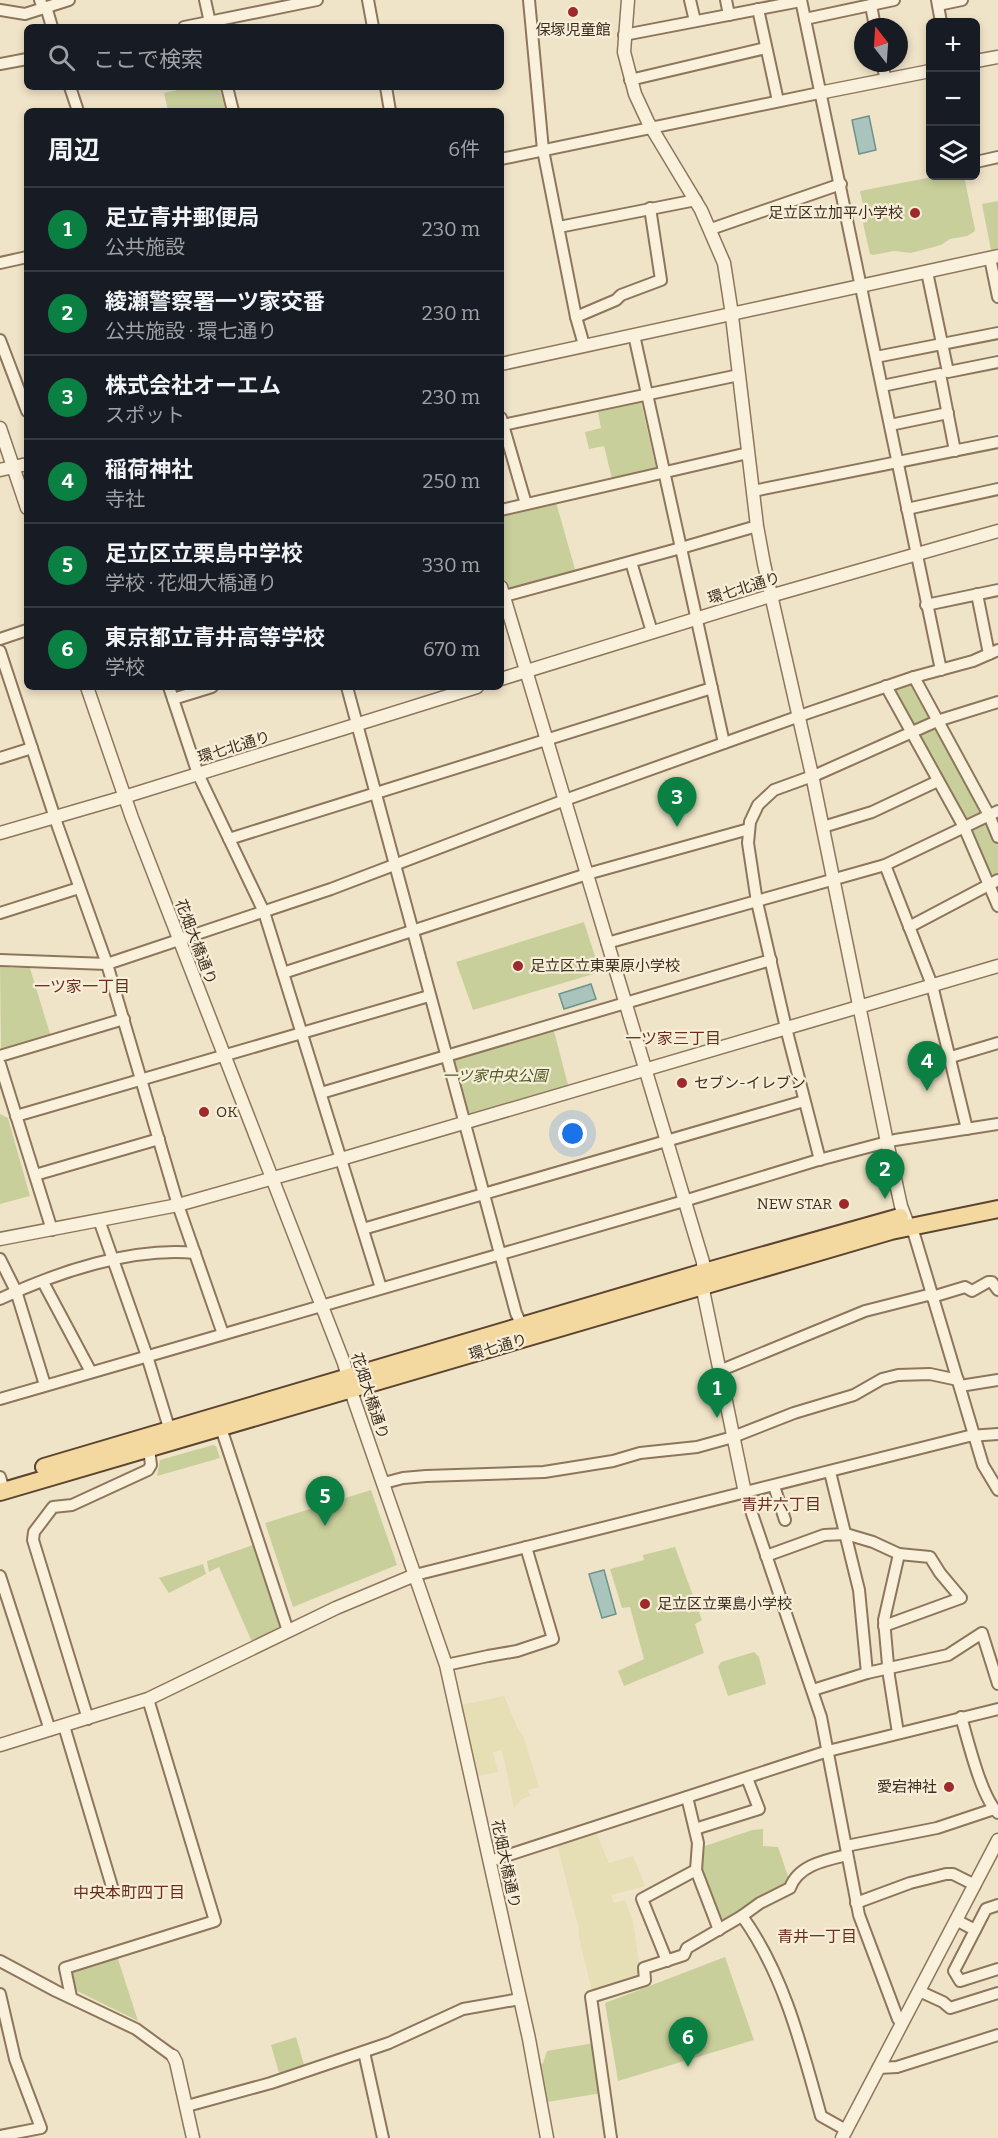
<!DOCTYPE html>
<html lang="ja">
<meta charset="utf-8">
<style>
:root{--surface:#171b24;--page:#20242c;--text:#f1f3f6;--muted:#9ea1a6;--line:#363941;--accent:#0b8043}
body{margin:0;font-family:Bitter,"Noto Sans JP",serif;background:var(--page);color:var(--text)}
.controls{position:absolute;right:18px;top:18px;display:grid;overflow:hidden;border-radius:9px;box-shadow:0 3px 9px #0003}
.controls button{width:54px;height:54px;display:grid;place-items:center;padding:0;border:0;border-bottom:2px solid var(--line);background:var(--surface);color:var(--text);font:30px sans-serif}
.compass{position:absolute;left:854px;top:18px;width:54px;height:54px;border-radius:50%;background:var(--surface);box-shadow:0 3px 9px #0003;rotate:343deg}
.you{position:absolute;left:573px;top:1134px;width:21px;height:21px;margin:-15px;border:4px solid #fff;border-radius:50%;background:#1a73e8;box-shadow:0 0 0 9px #1a73e833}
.badge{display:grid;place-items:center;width:39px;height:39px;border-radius:50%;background:var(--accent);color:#fff;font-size:20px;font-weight:700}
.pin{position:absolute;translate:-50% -50px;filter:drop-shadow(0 2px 3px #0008)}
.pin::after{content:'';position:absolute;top:32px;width:21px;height:18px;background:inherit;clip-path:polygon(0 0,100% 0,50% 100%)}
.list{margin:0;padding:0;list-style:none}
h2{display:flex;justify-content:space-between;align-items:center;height:78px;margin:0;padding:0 24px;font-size:26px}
h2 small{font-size:20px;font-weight:400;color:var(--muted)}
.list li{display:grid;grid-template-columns:39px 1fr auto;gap:18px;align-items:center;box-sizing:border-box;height:84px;padding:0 24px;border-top:2px solid var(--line)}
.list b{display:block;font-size:22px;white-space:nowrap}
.list p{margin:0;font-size:20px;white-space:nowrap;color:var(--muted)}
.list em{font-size:20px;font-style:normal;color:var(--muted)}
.icon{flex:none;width:33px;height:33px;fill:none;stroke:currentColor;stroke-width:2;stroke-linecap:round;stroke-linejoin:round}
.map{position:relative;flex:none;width:998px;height:2138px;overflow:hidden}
.search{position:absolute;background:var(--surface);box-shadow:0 3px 9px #0003;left:24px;top:24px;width:480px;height:66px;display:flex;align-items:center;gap:15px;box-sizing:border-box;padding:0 21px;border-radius:9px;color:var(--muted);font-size:22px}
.panel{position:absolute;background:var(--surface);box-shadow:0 3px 9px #0003;left:24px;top:108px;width:480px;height:582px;border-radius:9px}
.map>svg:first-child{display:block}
.farmland{fill:#e6deb5}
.green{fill:#c9cf9b}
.water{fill:#a9c4bc;stroke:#6f938a;stroke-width:1.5}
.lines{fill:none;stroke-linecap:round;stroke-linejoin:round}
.minor-casing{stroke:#8d765c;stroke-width:14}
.tertiary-casing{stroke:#8d765c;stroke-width:15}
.primary-casing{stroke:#5b4430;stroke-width:20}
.minor{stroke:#faf1dc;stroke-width:10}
.tertiary{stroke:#faf1dc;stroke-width:12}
.primary{stroke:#f3d9a0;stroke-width:16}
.poi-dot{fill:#9e2a2b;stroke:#f7eed8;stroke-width:2}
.labels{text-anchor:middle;stroke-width:4.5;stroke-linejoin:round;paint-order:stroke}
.poi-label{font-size:15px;fill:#3d2e20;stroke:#f7eed8;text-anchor:start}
.street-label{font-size:15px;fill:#3d2e20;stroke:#f7eed8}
.park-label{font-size:15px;font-style:italic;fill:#4d5a26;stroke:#f7eed8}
.neighbourhood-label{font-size:16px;fill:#6b2e1e;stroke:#f7eed8}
</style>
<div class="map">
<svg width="998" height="2138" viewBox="0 0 998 2138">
<rect width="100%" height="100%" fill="#f0e4c8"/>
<g class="farmland">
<path d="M504,1696L517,1727L524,1738L539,1787L528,1790L530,1796L522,1799L514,1808L502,1750L493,1752L498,1772L478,1776L462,1705Z"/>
<path d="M596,1833L609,1863L633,1856L645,1886L611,1895L614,1903L625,1900L633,1921L641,1976L592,1991L578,1933L579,1929L557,1845Z"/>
</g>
<g class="green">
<path d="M191,87H219L226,111H168L164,93Z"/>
<path d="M937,176H964L975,229L974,232L967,236L950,239L941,245L911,253L894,251L873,255L870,254L863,223L867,222L860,191Z"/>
<path d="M998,201V248L991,250L982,204Z"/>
<path d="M641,402L656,468L612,479L604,446L589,449L585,432L601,428L598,412Z"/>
<path d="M556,502L576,573L510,590C496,578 501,533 501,515Z"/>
<path d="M910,685L913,686L931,717L930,721L913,726L896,693L897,689Z"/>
<path d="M933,726L938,728L983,810L981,816L968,822L964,820L919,736L920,732Z"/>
<path d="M985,822L989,824L998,845V877L994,879L989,877L970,832L972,827Z"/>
<path d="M584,922L600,972L473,1010L456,962Z"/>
<path d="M0,966L12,968H30L51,1037L5,1050L1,1048Z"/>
<path d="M552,1030L554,1031L568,1085L470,1114L467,1113L452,1060Z"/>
<path d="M0,1114L8,1118L30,1196L0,1204Z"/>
<path d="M213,1445L216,1446L220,1458L157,1476L160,1460Z"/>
<path d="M371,1490L397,1565L293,1607L265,1523Z"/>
<path d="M253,1545L280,1624L279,1629L252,1642L219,1567L209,1572L207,1561Z"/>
<path d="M675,1547L702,1620L695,1624L704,1653L624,1686L618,1671L644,1659L630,1607L622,1608L610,1569L644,1560L643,1555Z"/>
<path d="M203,1564L206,1574L169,1593L159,1578Z"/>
<path d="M754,1652L759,1657L766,1684L728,1696L718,1667L721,1662Z"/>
<path d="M763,1829V1846L778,1847L789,1879L788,1886L762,1897L725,1920L720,1919L702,1869L705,1846L752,1830Z"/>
<path d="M117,1956L138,2021L75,1990L72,1974L75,1969Z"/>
<path d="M725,1957L754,2040L618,2081L605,2003Z"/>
<path d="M296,2037L304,2065L279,2073L271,2045Z"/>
<path d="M594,2043L602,2093L547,2102L541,2064L543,2063L547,2051Z"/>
</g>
<g class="water">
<path d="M869,116L876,150L859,154L852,120Z"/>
<path d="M591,984L596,999L564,1009L559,994Z"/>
<path d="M604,1570L616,1614L602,1618L589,1574Z"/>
</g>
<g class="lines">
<defs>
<g id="minor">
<path d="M40,0L43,8L47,10L52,27"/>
<path d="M205,0L211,27"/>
<path d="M368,0L373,27"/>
<path d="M529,0L543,150L576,317L584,345"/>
<path d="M690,0L695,21"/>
<path d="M726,0L729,15"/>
<path d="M801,0L941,670"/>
<path d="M937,0L941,22"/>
<path d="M871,5L875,27"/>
<path d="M938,5L962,0"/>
<path d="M758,9L778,101"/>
<path d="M0,10L25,14L69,0"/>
<path d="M805,19L894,0"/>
<path d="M184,27L317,0"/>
<path d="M624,35L801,1"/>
<path d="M882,63L886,80"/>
<path d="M0,64L27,59"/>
<path d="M630,80L766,48"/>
<path d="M70,87L78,111"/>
<path d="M227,87L233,111"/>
<path d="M386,87L390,111"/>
<path d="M501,159L824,92"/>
<path d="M976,162L998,157"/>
<path d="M559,227L696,200"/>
<path d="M711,229L841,184"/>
<path d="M990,258L998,297"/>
<path d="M0,263L27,257"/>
<path d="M927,272L948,372L998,362"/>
<path d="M576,317L616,300L621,295L661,280L650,208"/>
<path d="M634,335L724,743"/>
<path d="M0,340L27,411"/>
<path d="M876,357L998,333"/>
<path d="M882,386L940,374L955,451"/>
<path d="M501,418L526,504"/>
<path d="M503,425L739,375"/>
<path d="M890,425L948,413"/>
<path d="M753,491L998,442"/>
<path d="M907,509L998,489"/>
<path d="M501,510L748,453"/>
<path d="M631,562L652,632"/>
<path d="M977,594L989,654"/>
<path d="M501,597L681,548L757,526"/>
<path d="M926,605L998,590"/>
<path d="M0,639L27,630"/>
<path d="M0,651L58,827L107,964L178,1205L223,1334"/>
<path d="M914,677L989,815L998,837"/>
<path d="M886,686L964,827L998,906"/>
<path d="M169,687L198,774L264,912L381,1288"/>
<path d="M347,687L516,1313L522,1326"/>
<path d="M173,699L212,687"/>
<path d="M0,758L32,748"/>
<path d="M823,827L872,812L938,781"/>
<path d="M229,839L712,688"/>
<path d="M885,865L932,985L967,1129"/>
<path d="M0,913L79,888"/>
<path d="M909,927L998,880"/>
<path d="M607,943L885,865L998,811"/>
<path d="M0,960L107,964L331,889L565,800L808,713L914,677L973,661L998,650"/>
<path d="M283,973L587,874L749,829"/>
<path d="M0,1056L124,1019"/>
<path d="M951,1057L998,1043"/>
<path d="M0,1064L52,1230"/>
<path d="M321,1093L771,960"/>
<path d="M16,1116L429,996"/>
<path d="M820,1160L786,1028L757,902L748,843L750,822L758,805L774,790L818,774L937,721L998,702"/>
<path d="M35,1175L159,1139"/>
<path d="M99,1220L147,1356L170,1431"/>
<path d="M909,1226L914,1234L983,1465L998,1490"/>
<path d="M363,1229L804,1101"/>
<path d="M0,1259L16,1291L45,1385"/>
<path d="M43,1282L91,1372"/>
<path d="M932,1297L965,1287L972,1291L988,1282H992L998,1290"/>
<path d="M0,1299C57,1272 132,1247 195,1253"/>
<path d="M719,1371L865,1311L932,1294"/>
<path d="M960,1386L998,1380"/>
<path d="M0,1399L684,1201L815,1161L895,1140L998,1124"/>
<path d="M221,1428L288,1631"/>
<path d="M0,1477L4,1490"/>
<path d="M384,1483L403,1478L426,1476L544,1472L613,1461L640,1453L697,1447L733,1437L794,1413L854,1395L882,1379L898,1375L930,1374L958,1380"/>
<path d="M774,1486L785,1520"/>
<path d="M745,1493L821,1717L859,1915L898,2019L902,2024"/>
<path d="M766,1556L824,1535L846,1534L873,1542L899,1554L930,1557L940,1573L961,1598L884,1626"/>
<path d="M415,1575L969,1436L998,1434"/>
<path d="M0,1576L50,1730"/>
<path d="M446,1665L488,1656L517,1651L553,1639L526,1547"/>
<path d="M867,1673L948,1655L982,1633L998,1684"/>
<path d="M813,1690L867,1673L859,1590L830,1472"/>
<path d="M961,1717C968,1740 981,1797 998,1813"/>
<path d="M88,1719L33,1540L34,1532L53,1507L72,1505L148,1470L151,1465L149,1449"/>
<path d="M64,1726L113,1890"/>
<path d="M898,1733L889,1676L884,1620L899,1554"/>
<path d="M687,1797L698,1843L696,1870L719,1930"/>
<path d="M695,1829L759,1809L747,1778"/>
<path d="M846,1846L937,1828L994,1809"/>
<path d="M490,1861L828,1751L998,1709"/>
<path d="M856,1903L910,1883L946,1874H953L975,1885"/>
<path d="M998,1905L986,1909L954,1971L960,1981L998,1969"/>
<path d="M742,1916C784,1974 802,2048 821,2116L846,2130"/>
<path d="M956,1920L975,1930"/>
<path d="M0,1961L56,1991L136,2029L173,2056"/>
<path d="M667,1961L642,1899L696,1870"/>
<path d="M919,1991L943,2002L950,2008L998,1993"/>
<path d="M0,1994L15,2059L41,2128L0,2136"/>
<path d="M71,1997L65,1968L215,1921L148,1699"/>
<path d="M364,2052L383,2138"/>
<path d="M878,2068L897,2067L998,2035"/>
<path d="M187,2106L271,2083L389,2043L463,2009L520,1999"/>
<path d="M611,2138L591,1997L645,1980L644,1968L684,1955L687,1948L742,1916L760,1903L790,1888C798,1865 826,1860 847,1855"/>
</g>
<g id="tertiary">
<path d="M628,0L624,52L635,94L648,122L701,210L724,263L731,308L757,526L764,564L812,775L887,1142L901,1206L907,1222"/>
<path d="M976,61L998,57"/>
<path d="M824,92L930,71"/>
<path d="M501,364L998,256"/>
<path d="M0,428L27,508"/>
<path d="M0,470L27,464"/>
<path d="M501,587L703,1262L704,1295L745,1493"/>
<path d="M501,679L770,596L998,531"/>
<path d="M87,687L132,818L344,1363L354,1400L446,1665L529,2039L547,2138"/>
<path d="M0,833L124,797L477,687"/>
<path d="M0,1239L178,1205L341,1159L998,966"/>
<path d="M0,1745L148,1699L336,1608L415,1575"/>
<path d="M173,2056L176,2062L193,2138"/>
<path d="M842,2138L998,1840"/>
</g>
<g id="primary">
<path d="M44,1467L704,1272L900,1217"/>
<path d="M0,1492L891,1231L998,1209"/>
</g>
</defs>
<use href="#minor" class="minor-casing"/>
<use href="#tertiary" class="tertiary-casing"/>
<use href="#primary" class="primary-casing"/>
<use href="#minor" class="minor"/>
<use href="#tertiary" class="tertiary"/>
<use href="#primary" class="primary"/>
</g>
<g class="poi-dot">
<circle cx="573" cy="12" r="6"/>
<circle cx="915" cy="213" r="6"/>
<circle cx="518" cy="966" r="6"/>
<circle cx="682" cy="1083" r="6"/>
<circle cx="204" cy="1112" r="6"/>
<circle cx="844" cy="1204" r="6"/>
<circle cx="645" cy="1604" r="6"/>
<circle cx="949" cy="1787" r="6"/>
</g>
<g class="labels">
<g class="poi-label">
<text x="573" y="35" text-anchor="middle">保塚児童館</text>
<text x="903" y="218" text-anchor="end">足立区立加平小学校</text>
<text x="530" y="971">足立区立東栗原小学校</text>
<text x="694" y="1088">セブン-イレブン</text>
<text x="216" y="1117">OK</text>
<text x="832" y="1209" text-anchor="end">NEW STAR</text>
<text x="657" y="1609">足立区立栗島小学校</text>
<text x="937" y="1792" text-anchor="end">愛宕神社</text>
</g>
<g class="street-label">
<text transform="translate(744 588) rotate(-17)" y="5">環七北通り</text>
<text transform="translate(234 747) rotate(-17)" y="5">環七北通り</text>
<text transform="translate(196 942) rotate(69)" y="5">花畑大橋通り</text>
<text transform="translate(498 1347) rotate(-16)" y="5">環七通り</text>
<text transform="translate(370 1396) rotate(72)" y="5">花畑大橋通り</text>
<text transform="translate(506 1864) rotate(78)" y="5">花畑大橋通り</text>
</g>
<g class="park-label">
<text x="495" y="1081">一ツ家中央公園</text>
</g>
<g class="neighbourhood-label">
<text x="82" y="992">一ツ家一丁目</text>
<text x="673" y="1044">一ツ家三丁目</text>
<text x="781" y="1510">青井六丁目</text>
<text x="129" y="1898">中央本町四丁目</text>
<text x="817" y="1942">青井一丁目</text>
</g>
</g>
</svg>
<div class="controls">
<button>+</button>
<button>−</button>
<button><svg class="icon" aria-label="layers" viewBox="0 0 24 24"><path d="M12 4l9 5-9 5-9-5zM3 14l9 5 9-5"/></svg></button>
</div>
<svg class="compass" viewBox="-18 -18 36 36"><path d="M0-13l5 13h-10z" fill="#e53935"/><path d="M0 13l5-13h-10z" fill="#9ea1a6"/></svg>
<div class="you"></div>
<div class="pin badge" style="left:717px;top:1418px">1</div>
<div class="pin badge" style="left:885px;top:1199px">2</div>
<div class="pin badge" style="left:677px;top:827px">3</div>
<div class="pin badge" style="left:927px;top:1091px">4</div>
<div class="pin badge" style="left:325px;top:1526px">5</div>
<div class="pin badge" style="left:688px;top:2067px">6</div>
<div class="search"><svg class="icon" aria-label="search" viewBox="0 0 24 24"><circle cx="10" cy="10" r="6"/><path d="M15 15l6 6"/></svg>ここで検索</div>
<section class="panel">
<h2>周辺<small>6件</small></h2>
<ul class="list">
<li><span class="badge">1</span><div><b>足立青井郵便局</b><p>公共施設</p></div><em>230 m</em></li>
<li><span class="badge">2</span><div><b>綾瀬警察署一ツ家交番</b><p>公共施設 · 環七通り</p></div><em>230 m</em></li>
<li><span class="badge">3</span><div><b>株式会社オーエム</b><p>スポット</p></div><em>230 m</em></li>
<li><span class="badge">4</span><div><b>稲荷神社</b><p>寺社</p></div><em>250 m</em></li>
<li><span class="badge">5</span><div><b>足立区立栗島中学校</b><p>学校 · 花畑大橋通り</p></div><em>330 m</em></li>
<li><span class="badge">6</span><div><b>東京都立青井高等学校</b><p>学校</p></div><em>670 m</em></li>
</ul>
</section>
</div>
